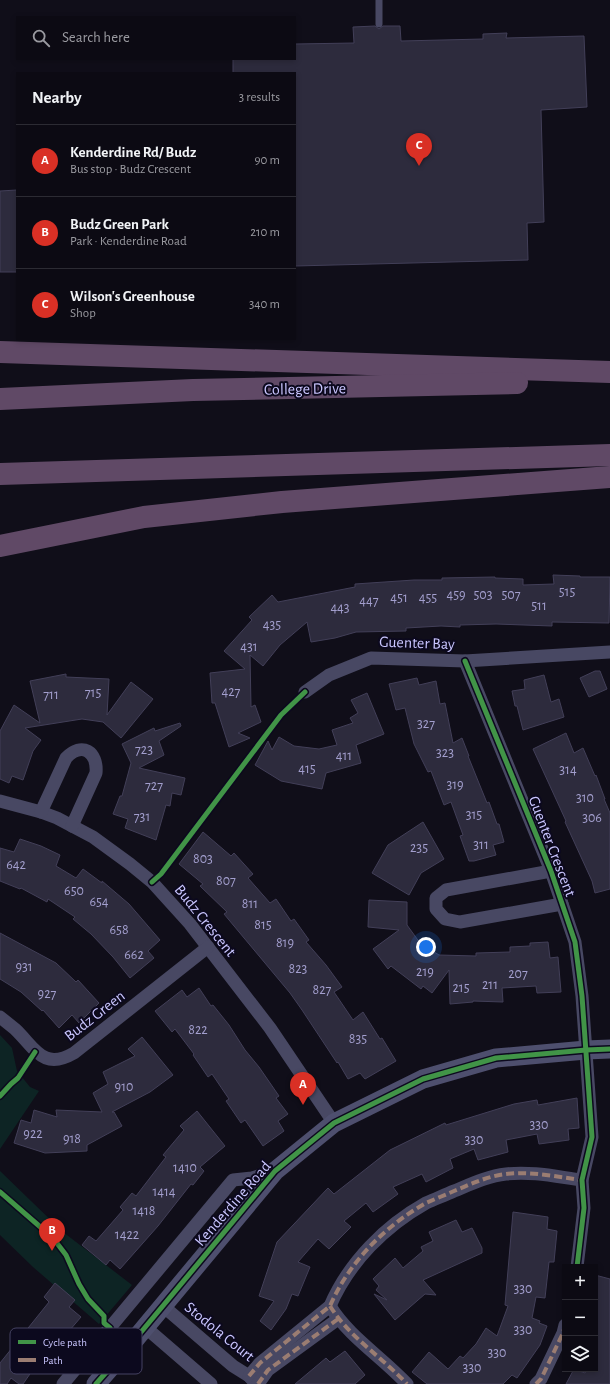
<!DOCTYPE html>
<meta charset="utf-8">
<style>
:root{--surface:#0c0a13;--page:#1a1821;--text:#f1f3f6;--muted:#9a9aa0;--line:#2c2b33;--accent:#d93025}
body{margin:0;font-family:"Alegreya Sans",sans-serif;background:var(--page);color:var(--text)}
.controls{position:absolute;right:12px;bottom:12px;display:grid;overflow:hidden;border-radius:0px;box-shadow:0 2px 6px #0003}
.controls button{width:36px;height:36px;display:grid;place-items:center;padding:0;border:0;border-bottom:1px solid var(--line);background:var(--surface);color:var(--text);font:20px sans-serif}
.you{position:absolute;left:426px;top:947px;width:14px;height:14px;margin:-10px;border:3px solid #fff;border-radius:50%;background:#1a73e8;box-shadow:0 0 0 6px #1a73e833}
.badge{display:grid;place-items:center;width:26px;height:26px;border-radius:50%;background:var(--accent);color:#fff;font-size:13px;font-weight:700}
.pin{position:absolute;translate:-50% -33px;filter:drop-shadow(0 1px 2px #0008)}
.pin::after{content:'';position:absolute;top:21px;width:14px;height:12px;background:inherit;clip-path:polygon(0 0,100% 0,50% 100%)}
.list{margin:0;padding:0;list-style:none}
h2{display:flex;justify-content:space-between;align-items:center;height:52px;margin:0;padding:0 16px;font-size:17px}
h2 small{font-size:13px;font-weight:400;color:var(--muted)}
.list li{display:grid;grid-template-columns:26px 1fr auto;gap:12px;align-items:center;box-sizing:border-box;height:72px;padding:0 16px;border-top:1px solid var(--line)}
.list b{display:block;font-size:15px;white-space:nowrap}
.list p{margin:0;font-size:13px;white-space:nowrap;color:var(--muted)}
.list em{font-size:13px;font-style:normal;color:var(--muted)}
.icon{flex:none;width:22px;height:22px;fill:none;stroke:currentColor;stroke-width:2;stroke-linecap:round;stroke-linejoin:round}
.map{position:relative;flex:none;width:610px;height:1384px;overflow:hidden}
.search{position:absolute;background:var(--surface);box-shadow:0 2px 6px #0003;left:16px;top:16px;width:280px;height:44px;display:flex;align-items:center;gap:10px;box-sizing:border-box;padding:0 14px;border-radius:0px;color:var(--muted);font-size:15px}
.panel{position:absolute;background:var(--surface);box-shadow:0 2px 6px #0003;left:16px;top:72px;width:280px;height:268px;border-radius:0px}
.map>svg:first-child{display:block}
.green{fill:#0d2424}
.building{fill:#2d2b3d;stroke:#423f58}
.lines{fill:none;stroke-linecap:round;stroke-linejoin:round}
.lane{stroke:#484863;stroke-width:7}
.street{stroke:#484863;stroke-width:13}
.secondary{stroke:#4e4f6e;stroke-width:19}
.highway{stroke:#604966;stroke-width:22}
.quiet{stroke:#9b7d72;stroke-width:4;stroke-dasharray:8 4;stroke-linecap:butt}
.cycleway-casing{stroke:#0c091e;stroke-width:8}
.cycleway{stroke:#419447;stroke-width:5}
.labels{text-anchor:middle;stroke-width:4;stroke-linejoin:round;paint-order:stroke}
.number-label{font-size:14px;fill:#a39fce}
.street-label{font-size:16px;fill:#cac6ff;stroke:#0c091e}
.key{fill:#0c091e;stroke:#454262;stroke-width:1}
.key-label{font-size:11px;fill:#cac6ff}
</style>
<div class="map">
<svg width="610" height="1384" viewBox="0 0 610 1384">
<rect width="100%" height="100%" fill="#100e19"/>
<g class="green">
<path d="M0,1035L12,1048L17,1071L30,1087L39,1091L0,1149Z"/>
<path d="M0,1171L63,1232L132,1285L99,1324L33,1267L0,1235Z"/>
</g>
<g class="building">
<path d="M375,26L379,29L383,26H400L401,41L483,39V34L507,33L506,38L584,36L587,107L541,110L544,222L527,223L528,260L295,266V73H233V59H295V44L354,43L353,27Z"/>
<path d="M17,190V272H0V191Z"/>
<path d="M553,575L580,576V577H610L609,623L552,622V626L496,624L460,625V627L441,626L406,628V631L356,632L335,638L311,642L307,622L280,645L263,666L250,655L251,707L255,705L261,722L238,733L250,738L229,747L215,703H212L210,673L245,669L224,651L252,620L249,617L272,595L278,602L355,587V584L414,580H442V578L495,577V578L523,579V585L554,584Z"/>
<path d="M595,671H600L607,689L589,697L580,678Z"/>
<path d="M66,674V677L109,679L107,715L131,682L153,699L121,738L103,722L82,719L25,728L41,740L33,751L23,780L12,776L9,783L0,779V731L14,705L40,723L30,681Z"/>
<path d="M544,675L551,702L559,699L564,717L523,730L517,706H515L512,691L525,689L524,680Z"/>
<path d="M417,678L419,685L436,681L440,704L445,703L453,743L462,738L469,756H468L487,803L489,802L497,824H499L504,842L493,845L496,855L474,861H469L460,836L463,835L451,802L444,805L431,771L428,772L414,744L405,708L396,710L389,684Z"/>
<path d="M367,693L384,734L356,745L361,763L326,773L322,789L281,781L255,765L268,741L272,750L279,737L294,746L319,749L337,745L332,730L353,723L350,718L358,713L351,700Z"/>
<path d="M180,723L181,726L159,741L164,755L139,768L185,778L181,795L172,793L170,806L166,805L156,840L125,828L128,819L113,814L120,796H122L131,763L122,744L154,728L155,731Z"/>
<path d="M566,733L574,753L583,748L595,776L596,775L605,799H604L610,813V889L595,893L592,881L565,822L566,821L533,749Z"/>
<path d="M423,822L444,859L421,873L409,895L372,873L388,845Z"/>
<path d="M203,832L231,856L234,853L253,874L248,878L270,903L276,899L291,921L294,919L309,940L306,942L326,965L342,987L334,992L353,1020L363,1012L380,1039L382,1038L396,1061L365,1079L360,1073L348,1079L338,1062L337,1063L302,1010L290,993L224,914L227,912L200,886L203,884L179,864Z"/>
<path d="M20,839L41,846L60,855L56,866L76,878L83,869L102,883V881L129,904L160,940L148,951L154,958L130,978L113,957L91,934L73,919L75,917L48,899L47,902L21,888L20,889L0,881V848L14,852Z"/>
<path d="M369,900L407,902V925L420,943L439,955L476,956V953L510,952V947L530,946V943L548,942L550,958L558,957L561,992L537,993L536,986L502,988L503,1002L473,1001V1002L450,1004L449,970L432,993L423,986L421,989L391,966L388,969L373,949L399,930L368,927Z"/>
<path d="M0,933L56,963L76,982L78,980L99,1003L79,1023L72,1015L59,1028L43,1010L42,1011L21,992L0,979Z"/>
<path d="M199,988L211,1006L213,1005L229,1025L245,1050L259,1067L279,1096L276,1098L288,1114L278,1121L284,1131L263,1146L245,1120L241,1123L226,1101L229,1099L212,1074L208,1077L193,1055L194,1054L175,1029L172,1032L155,1011L182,990L187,997Z"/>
<path d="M142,1037L173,1075L150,1092L112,1112H114L122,1126L87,1145V1151L45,1153L14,1143L21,1120L31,1123L34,1110L57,1117L56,1110L102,1112L93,1093L108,1084L103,1072L135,1056L128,1049Z"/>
<path d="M577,1098L579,1128L568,1129L569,1140L539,1144L537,1134L506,1140L508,1152L478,1160L474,1149L450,1159L453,1168L426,1182L422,1174L393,1187L398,1194L373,1212L366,1203L344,1221L351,1227L329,1249L318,1239L298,1262L310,1267L298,1296L292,1294L286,1309L271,1330L260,1321L274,1301L259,1296L277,1242L328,1188L334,1194L390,1150L445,1123L446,1125L514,1104L537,1100L538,1105Z"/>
<path d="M197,1111L225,1146L200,1167L204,1171L193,1185L191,1184L158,1226L120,1269L110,1260L106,1265L82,1245L89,1236L96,1241L123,1210L120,1207L132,1193L136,1196L166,1157L163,1155L184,1130L180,1126Z"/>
<path d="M513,1212L548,1217L547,1229L557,1231L554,1262H549L545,1298L536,1297L532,1318L540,1321L539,1323L547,1326L540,1345L517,1378L512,1375L503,1384H427L412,1372L429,1352L448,1369L460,1356L463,1358L476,1344L486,1328L497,1336L508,1306L505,1305Z"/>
<path d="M456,1220L462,1232L472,1228L482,1248V1253L423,1280L436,1295L425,1294L395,1320L374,1294L387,1300L376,1290L379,1286L373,1279L395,1258L403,1268L423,1251L421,1247L433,1241L429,1232Z"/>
<path d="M595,1275L610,1279V1384H566L574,1369L585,1373L587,1369H595Z"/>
<path d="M55,1283L75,1300L69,1307L81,1317L46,1358L47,1359L35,1373L32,1371L23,1384H19L11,1378L7,1384H0V1363L49,1302L44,1297Z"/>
<path d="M345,1351L365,1375L355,1384H295L326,1358L330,1362Z"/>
</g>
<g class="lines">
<path class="lane" d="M379,0V24"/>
<g class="street">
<path d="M465,661L551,871L575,942L582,996L592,1137L582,1180L584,1208L577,1267"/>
<path d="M305,692L329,675L371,658L465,661L610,652"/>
<path d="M0,801L41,812L57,818L93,837L130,864L152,882L190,924L270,1028L334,1123"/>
<path d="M41,812L66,758C82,741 98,752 96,773L72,826"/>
<path d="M551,871L446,890L436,898V909L445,919L460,922L562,904"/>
<path d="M0,1017C5,1021 10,1025 15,1029C35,1048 43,1071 74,1053L208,947"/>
<path d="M163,1306L233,1366L249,1376L256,1384"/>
<path d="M330,1306C349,1337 382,1357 407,1384"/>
<path d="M145,1327L211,1384"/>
<path d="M249,1376L260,1363L330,1306C349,1262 385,1226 426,1203C435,1199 445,1195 454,1191C471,1184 488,1176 506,1174C532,1171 558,1177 582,1180"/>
<path d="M63,1384L233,1180L252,1178L275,1171"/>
<path d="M258,1384L268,1370L338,1319"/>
<path d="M536,1384L541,1379L563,1333L565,1325"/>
</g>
<path class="secondary" d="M96,1384L137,1337L275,1171L334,1123L423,1079L496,1058L586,1050L610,1049"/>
<g class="highway">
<path d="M0,352L610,372"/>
<path d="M0,399L193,390L517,383"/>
<path d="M0,474L610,455"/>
<path d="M0,546L144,517L282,502L610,477"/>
</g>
<g class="quiet">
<path d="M330,1306C349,1337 382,1357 407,1384"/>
<path d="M249,1376L260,1363L330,1306C349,1262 385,1226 426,1203C435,1199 445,1195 454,1191C471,1184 488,1176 506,1174C532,1171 558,1177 582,1180"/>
<path d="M258,1384L268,1370L338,1319"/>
<path d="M536,1384L541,1379L563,1333L565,1325"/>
</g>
<defs>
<g id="cycleway">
<path d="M465,661L551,871L575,942L582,996L592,1137L582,1180L584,1208L577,1267"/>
<path d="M152,882L161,874L281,715L305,692"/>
<path d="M0,1096L11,1084L18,1078L35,1052"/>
<path d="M0,1192L53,1238L66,1255L79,1284L88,1299L104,1316V1323L110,1328"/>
<path d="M96,1384L137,1337L275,1171L334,1123L423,1079L496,1058L586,1050L610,1049"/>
</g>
</defs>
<use href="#cycleway" class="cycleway-casing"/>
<use href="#cycleway" class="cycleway"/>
</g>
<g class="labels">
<g class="number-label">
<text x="567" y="596">515</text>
<text x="456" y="599">459</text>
<text x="483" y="599">503</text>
<text x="511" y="599">507</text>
<text x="399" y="602">451</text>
<text x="428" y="602">455</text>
<text x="369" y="605">447</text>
<text x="539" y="610">511</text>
<text x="340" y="612">443</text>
<text x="272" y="629">435</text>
<text x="249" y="651">431</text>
<text x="231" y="696">427</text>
<text x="93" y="697">715</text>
<text x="51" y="699">711</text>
<text x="426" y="728">327</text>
<text x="144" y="754">723</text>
<text x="445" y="757">323</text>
<text x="344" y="760">411</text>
<text x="307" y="773">415</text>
<text x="568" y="774">314</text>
<text x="455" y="789">319</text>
<text x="154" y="790">727</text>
<text x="585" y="802">310</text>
<text x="474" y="819">315</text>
<text x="142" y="821">731</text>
<text x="592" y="822">306</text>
<text x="481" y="849">311</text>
<text x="419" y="852">235</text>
<text x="203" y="863">803</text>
<text x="16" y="869">642</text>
<text x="226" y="885">807</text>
<text x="74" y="895">650</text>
<text x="99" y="906">654</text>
<text x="250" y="908">811</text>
<text x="263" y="929">815</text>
<text x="119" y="934">658</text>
<text x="285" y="947">819</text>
<text x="134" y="959">662</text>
<text x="24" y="971">931</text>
<text x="298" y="973">823</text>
<text x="425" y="976">219</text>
<text x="518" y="978">207</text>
<text x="490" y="989">211</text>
<text x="461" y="992">215</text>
<text x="322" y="994">827</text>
<text x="47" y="998">927</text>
<text x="198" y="1034">822</text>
<text x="358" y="1043">835</text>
<text x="124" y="1091">910</text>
<text x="539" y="1129">330</text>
<text x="33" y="1138">922</text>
<text x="72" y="1143">918</text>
<text x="474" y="1144">330</text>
<text x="185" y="1172">1410</text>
<text x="164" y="1196">1414</text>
<text x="144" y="1215">1418</text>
<text x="127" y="1239">1422</text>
<text x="523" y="1293">330</text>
<text x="523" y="1334">330</text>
<text x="497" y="1357">330</text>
<text x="472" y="1372">330</text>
</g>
<g class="street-label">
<text transform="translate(305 388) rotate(-1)" y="6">College Drive</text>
<text transform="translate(417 642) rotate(2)" y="6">Guenter Bay</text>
<text transform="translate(553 846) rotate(69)" y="6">Guenter Crescent</text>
<text transform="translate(206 920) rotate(51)" y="6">Budz Crescent</text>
<text transform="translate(94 1015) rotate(-38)" y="6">Budz Green</text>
<text transform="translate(232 1203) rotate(-49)" y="6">Kenderdine Road</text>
<text transform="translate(220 1331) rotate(39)" y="6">Stodola Court</text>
</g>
</g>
<rect x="10" y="1328" width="132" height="46" rx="6" class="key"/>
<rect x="18" y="1340" width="18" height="4" fill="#419447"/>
<rect x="18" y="1358" width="18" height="4" fill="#9b7d72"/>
<g class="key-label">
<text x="43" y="1346">Cycle path</text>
<text x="43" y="1364">Path</text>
</g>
</svg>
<div class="controls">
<button>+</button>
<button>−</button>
<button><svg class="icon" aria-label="layers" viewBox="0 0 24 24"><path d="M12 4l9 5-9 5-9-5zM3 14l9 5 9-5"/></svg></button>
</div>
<div class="you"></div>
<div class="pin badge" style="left:303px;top:1105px">A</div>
<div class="pin badge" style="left:52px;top:1251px">B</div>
<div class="pin badge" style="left:419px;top:166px">C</div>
<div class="search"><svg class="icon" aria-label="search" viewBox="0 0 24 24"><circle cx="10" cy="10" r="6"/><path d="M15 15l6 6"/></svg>Search here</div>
<section class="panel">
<h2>Nearby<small>3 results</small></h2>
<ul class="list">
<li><span class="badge">A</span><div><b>Kenderdine Rd/ Budz</b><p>Bus stop · Budz Crescent</p></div><em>90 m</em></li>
<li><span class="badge">B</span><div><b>Budz Green Park</b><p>Park · Kenderdine Road</p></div><em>210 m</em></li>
<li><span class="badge">C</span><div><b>Wilson's Greenhouse</b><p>Shop</p></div><em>340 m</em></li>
</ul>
</section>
</div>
